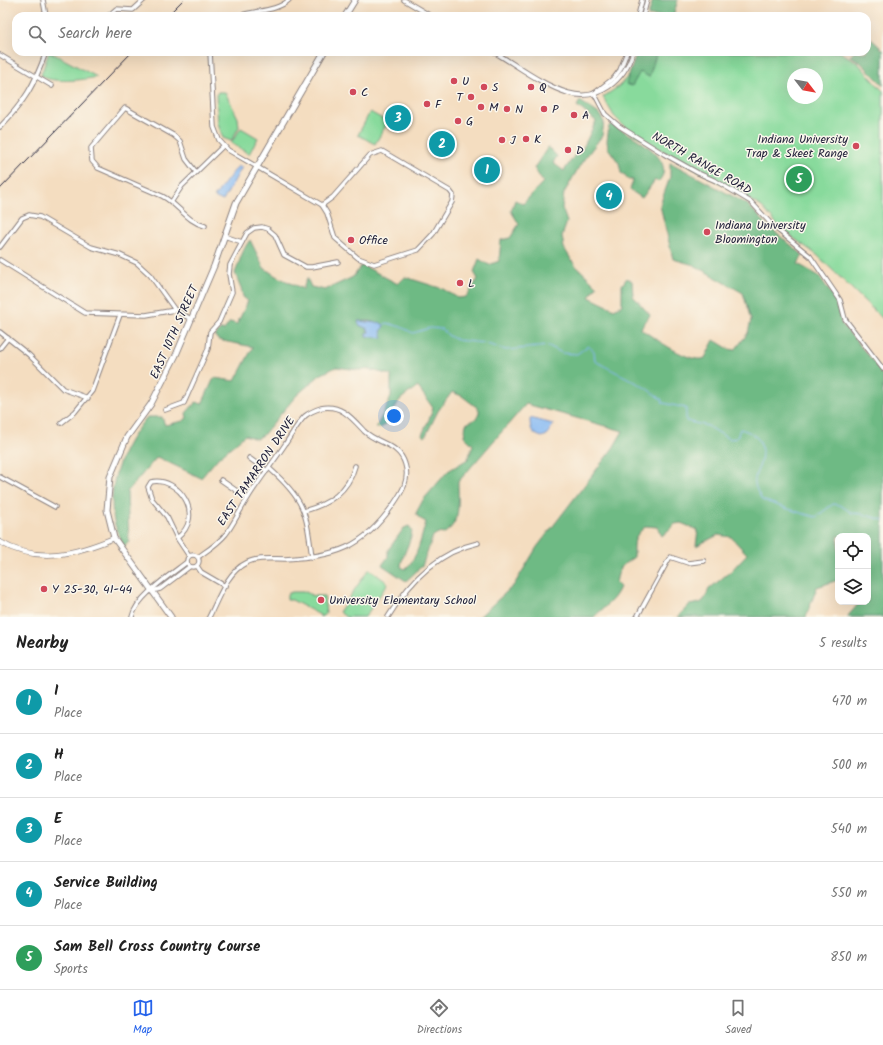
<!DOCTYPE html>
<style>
:root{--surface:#fff;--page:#f2f2f2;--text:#222;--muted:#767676;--line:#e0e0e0;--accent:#2563eb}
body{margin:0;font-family:Kalam,sans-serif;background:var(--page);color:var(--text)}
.controls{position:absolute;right:12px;bottom:12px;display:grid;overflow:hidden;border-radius:8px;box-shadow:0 4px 16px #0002}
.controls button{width:36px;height:36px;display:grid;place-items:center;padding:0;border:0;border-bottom:1px solid var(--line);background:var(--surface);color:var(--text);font:20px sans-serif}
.compass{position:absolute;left:787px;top:68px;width:36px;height:36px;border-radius:50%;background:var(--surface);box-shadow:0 4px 16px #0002;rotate:121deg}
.you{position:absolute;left:394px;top:416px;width:14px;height:14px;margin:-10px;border:3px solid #fff;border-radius:50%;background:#1a73e8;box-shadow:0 0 0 6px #1a73e833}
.badge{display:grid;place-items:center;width:26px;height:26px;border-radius:50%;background:var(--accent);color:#fff;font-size:13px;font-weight:700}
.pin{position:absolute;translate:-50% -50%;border:2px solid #fff;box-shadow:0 1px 4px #0006}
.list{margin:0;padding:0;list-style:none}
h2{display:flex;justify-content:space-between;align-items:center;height:52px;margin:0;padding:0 16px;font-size:17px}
h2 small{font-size:13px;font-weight:400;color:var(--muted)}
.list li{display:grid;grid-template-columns:26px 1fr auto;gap:12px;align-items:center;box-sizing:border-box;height:64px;padding:0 16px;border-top:1px solid var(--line)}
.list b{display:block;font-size:15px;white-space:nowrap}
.list p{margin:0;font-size:13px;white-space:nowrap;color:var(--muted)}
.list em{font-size:13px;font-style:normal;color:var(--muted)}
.icon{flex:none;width:22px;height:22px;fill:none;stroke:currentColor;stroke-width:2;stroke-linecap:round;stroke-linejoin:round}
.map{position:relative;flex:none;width:883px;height:617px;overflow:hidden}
.search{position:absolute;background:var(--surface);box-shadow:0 4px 16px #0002;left:12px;right:12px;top:12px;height:44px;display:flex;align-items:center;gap:10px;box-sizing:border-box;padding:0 14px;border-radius:12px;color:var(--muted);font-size:15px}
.sheet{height:372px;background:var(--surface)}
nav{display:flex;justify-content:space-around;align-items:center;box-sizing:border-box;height:56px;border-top:1px solid var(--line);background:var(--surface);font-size:11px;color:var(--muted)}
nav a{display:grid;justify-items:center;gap:2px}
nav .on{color:var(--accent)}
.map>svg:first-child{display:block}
.green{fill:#88da9c;stroke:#557e6c;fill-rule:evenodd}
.forest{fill:#6eba84;stroke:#486e60;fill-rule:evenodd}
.water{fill:#86b9f3;stroke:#546e97}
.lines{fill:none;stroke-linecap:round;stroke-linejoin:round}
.stream{stroke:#86b9f3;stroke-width:1}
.minor-casing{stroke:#8b807e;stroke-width:5.5}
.secondary-casing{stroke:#8b807e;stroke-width:6}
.primary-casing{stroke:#8b807e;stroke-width:7}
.minor{stroke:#fff;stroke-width:3.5}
.secondary{stroke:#fff;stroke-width:4.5}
.primary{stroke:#fff;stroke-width:5}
.rail{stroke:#22223b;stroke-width:1}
.poi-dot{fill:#d1495b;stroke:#fbf7ec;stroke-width:1.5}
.labels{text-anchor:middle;stroke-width:3;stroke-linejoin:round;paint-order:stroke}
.poi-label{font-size:12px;fill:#22223b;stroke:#fbf7ec;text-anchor:start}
.street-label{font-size:12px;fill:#22223b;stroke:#fbf7ec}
</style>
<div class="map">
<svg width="883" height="617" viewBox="0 0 883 617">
<rect width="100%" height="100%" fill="#fbf7ec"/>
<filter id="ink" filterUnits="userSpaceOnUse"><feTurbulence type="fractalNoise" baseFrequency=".025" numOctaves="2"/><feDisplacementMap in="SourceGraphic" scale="8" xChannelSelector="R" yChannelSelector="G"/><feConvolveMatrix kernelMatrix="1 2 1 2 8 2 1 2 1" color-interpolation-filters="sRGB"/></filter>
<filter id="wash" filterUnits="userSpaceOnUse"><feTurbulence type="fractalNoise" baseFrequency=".012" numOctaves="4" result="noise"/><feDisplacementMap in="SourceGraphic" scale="16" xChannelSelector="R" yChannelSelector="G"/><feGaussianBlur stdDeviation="0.9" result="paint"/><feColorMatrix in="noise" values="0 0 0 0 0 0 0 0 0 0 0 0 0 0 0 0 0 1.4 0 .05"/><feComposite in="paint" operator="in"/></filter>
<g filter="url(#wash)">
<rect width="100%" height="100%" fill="#f4ddc0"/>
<g class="green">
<path d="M49,52H50L97,77C85,80 49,84 41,75Z"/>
<path d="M638,52H840L857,62L883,91V319L817,255L781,229L762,207L630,132L614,116L603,97L618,87L632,72ZM793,74H817V98H793Z"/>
<path d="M218,92H225L238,118L239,127L231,141L223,138L218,124L216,95Z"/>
<path d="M370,112L388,122L375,144L358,135Z"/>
<path d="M241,128L258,138L249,154L231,143Z"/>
<path d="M369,569L388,583L365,617H346L339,612Z"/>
<path d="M292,592H306L313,596H324L326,614L320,617V615L292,600H287V594Z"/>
</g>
<g class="forest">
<path d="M653,0H678L673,16H648Z"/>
<path d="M868,36L883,50V85L859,61L850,56L854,52H867Z"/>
<path d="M637,52H657L649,77L640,72L632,86L626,84Z"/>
<path d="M580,101L599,114L604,122L602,136L582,162L564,193L562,208L567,222L562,236L564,248L574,264L597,286L589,297L614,309L622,305V285L627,278L632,281L633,296L650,315L641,328L642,330C655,338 691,365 705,358L714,340L729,349L735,350L748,333L751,320L743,293L694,265L673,259L660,205L670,177V163L673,164L747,204L770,228L803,255L798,264L819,276L839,305L841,323L883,373V617H847L860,602H868V536H838V580L817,587L806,617H678L689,605L700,603L704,600L709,589L731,571L747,554L731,537L718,535L696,546L698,530L681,523L675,524L662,536L657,527L646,526C633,537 634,540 634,557C621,566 619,567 616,583L620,587C615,600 604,607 594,617H479L514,585L537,547L613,448L623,431L526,404L458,482C458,502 462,523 443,534L438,533L433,536L422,566L406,581L382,565L388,557V550L404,528L409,526L412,530C411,543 401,557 401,567L405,569C418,559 421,537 426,522L419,518L416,513L423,500L448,471L468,459L473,445L464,436L466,424C474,420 480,418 479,409L462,396L452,392L438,411L425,437L422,435L430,417L433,408L418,387C412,391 405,395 400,400C392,409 390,429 376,428L391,397V375L367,369L359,370L336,367L320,375L296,396L263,435L256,439L245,435L218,458L201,478L157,457L127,492L129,542L124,547C120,537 114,526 113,515C108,479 124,444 147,417H162L165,425L183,421L187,418L186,413L196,402L202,404L214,378L235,381L253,347L218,340L215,336L220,330H224L230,322L237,324L248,301L243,297L241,288L235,273C240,261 242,250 250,240L264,268L276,276L303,289L307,278L311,287L325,290L353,277L362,265L398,284L405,277L443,289L458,298L466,297L478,279L474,272L479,259L489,265L499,261L501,240L510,238L519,224L511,211L515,200L523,204L543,182L534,168L548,147L557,156L553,163L564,171L578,150H582L596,121L577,106ZM358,321H369L384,325L381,332L369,333L366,327Z"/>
<path d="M611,124C625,132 669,153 663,174C662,177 660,180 658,182L655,180L642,198L630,190L633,180L627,179L625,175L621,173L619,163L608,148L607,141L609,126Z"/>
</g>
<g class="water">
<path d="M238,166L242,167L223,201L214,197Z"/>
<path d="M358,321L377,323L379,322L384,325L381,332L383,338L366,336V333L369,332L368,329L359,325Z"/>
<path d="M530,418L553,424L547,435L542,437C531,434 530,428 530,418Z"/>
</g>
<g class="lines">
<path class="stream" d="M384,325L387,323L401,327L413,333L430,328L442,329L449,336L457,340L484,343L506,350L549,346L562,353L577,354L588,346L594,351L595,361C618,374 642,383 662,400L663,403L686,408V421L708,426L729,439L737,438L740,429C761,434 766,447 759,467C757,471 755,476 755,479C754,487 759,494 762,500C780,506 798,513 816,517L833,504L840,505L852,513L862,514L883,520"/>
</g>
</g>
<g filter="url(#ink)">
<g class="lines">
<defs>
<g id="minor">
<path d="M43,0L46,16"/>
<path d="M404,0L431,16"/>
<path d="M108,16L116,9L133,10L144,0"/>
<path d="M239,16C254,10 276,12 289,0"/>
<path d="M638,16L642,0"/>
<path d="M643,16L647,0"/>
<path d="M210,52L214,127L219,140L228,150L322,205"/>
<path d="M494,52C518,66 542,85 568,93C599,102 624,81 633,52"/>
<path d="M0,55L52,86"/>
<path d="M596,92L614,78L620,70L627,52"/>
<path d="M594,93L605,114L619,126L664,154L698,173L716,181L751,202L774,227L810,256L840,300L845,319L883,369"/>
<path d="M0,127C25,101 34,86 46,52"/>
<path d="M382,151L450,191L453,195L452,202L433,234L418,250L374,264L358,258L335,238L327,213L322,205L333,197L370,155Z"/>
<path d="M196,172L186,159L180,141L173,135L125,108L91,148L92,161L98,168L162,196C178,204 187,222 205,226"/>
<path d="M172,201L182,186L223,146"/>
<path d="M224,236L242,242"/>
<path d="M0,247L22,218L29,215L40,217L91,247L120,255L137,263L150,275L175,310L191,319"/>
<path d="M0,260L85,313L146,315L175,310"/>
<path d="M0,332L29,355L63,389L88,398"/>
<path d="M0,348L8,338"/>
<path d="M165,410L184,403L208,349L210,332L219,322L232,292L229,274L230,265L247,233L254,228L262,227L268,229L275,235L284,255L306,267H312L338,262"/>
<path d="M61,423L75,412L92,391L120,315"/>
<path d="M249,458L267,471"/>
<path d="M269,468C305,500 306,511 312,557"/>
<path d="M0,477L55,507"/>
<path d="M221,480L247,498"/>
<path d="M151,482C179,476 206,516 177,538L167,517L152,499L148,487Z"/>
<path d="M304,511C329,504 348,492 355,466"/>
<path d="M177,538L189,556"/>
<circle cx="193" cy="561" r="6"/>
<path d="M198,557C208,550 218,544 226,534C234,523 240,510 248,498C259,480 272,464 284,446C291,436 297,424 305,416C310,412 315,410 321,408C341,404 352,418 364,431C377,444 399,443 405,464C410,480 402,492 393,505C362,549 336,556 285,559C272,559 257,557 246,563C227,572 218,600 209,617"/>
<path d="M197,566L201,572L225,586"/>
<path d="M152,591L160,589L189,567"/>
<path d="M132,617C136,597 170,575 187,562"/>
<path d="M388,617C409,582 437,552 478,543"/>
<path d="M637,617L670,557L688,563L704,561"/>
</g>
<path id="secondary" d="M0,542C37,564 76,554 114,538"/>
<g id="primary">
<path d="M345,16L355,0"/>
<path d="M171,617L114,538L107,510L110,477L127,437L151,404L176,355L214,266L236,203L324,52"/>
</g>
</defs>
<use href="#minor" class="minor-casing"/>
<use href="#secondary" class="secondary-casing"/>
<use href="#primary" class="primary-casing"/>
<use href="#minor" class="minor"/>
<use href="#secondary" class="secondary"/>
<use href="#primary" class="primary"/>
<g class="rail">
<path d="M167,16L183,0"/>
<path d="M0,189L132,52"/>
</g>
</g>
</g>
<g class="poi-dot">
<circle cx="454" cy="81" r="4"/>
<circle cx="484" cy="87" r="4"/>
<circle cx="531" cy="87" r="4"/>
<circle cx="353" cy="92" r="4"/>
<circle cx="471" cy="97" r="4"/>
<circle cx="427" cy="104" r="4"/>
<circle cx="481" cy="107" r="4"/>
<circle cx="507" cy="109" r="4"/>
<circle cx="544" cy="109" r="4"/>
<circle cx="574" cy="115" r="4"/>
<circle cx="458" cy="121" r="4"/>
<circle cx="526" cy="139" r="4"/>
<circle cx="502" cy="140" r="4"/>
<circle cx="856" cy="146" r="4"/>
<circle cx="568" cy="150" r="4"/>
<circle cx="707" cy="232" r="4"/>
<circle cx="351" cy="240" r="4"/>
<circle cx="460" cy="283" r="4"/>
<circle cx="44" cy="589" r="4"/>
<circle cx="321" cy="600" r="4"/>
</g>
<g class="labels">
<g class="poi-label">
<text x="462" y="85">U</text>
<text x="492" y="91">S</text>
<text x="539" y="91">Q</text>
<text x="361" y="96">C</text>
<text x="463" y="101" text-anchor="end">T</text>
<text x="435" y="108">F</text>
<text x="489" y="111">M</text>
<text x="515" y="113">N</text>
<text x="552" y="113">P</text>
<text x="582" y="119">A</text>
<text x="466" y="125">G</text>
<text x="534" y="143">K</text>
<text x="848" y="143" text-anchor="end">Indiana University<tspan x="848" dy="14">Trap &amp; Skeet Range</tspan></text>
<text x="510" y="144">J</text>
<text x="576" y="154">D</text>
<text x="715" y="229">Indiana University<tspan x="715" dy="14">Bloomington</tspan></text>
<text x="359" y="244">Office</text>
<text x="468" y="287">L</text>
<text x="52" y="593">Y 25-30, 41-44</text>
<text x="329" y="604">University Elementary School</text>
</g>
<g class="street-label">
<text transform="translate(702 163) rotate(30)" y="4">NORTH RANGE ROAD</text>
<text transform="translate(174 332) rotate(-66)" y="4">EAST 10TH STREET</text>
<text transform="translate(256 471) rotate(-56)" y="4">EAST TAMARRON DRIVE</text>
</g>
</g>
</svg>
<div class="controls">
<button><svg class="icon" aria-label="locate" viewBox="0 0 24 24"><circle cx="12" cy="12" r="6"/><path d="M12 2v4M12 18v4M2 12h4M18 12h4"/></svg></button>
<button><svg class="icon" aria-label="layers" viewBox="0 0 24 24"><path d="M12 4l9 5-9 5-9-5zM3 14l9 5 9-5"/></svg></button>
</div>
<svg class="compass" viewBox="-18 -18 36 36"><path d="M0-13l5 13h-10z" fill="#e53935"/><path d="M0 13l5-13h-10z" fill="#767676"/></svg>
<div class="you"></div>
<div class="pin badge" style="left:487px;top:170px;background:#0f9aa8">1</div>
<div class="pin badge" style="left:442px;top:144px;background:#0f9aa8">2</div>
<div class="pin badge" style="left:398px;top:118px;background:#0f9aa8">3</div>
<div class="pin badge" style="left:609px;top:196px;background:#0f9aa8">4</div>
<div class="pin badge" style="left:799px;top:179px;background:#2e9e5b">5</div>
<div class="search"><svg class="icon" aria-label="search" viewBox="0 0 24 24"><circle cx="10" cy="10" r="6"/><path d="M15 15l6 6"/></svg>Search here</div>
</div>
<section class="sheet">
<h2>Nearby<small>5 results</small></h2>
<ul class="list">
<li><span class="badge" style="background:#0f9aa8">1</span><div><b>I</b><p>Place</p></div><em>470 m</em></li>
<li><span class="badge" style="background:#0f9aa8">2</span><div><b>H</b><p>Place</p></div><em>500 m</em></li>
<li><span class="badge" style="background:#0f9aa8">3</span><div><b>E</b><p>Place</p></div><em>540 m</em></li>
<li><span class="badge" style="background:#0f9aa8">4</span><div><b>Service Building</b><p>Place</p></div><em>550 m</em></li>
<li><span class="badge" style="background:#2e9e5b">5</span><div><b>Sam Bell Cross Country Course</b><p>Sports</p></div><em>850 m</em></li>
</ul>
</section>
<nav>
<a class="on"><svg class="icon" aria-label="map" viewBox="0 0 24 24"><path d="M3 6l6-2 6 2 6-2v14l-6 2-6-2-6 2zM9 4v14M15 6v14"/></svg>Map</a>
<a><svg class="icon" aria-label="directions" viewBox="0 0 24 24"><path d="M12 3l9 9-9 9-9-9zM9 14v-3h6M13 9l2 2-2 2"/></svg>Directions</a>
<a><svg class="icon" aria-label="saved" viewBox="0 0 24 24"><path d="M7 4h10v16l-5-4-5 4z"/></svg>Saved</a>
</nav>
